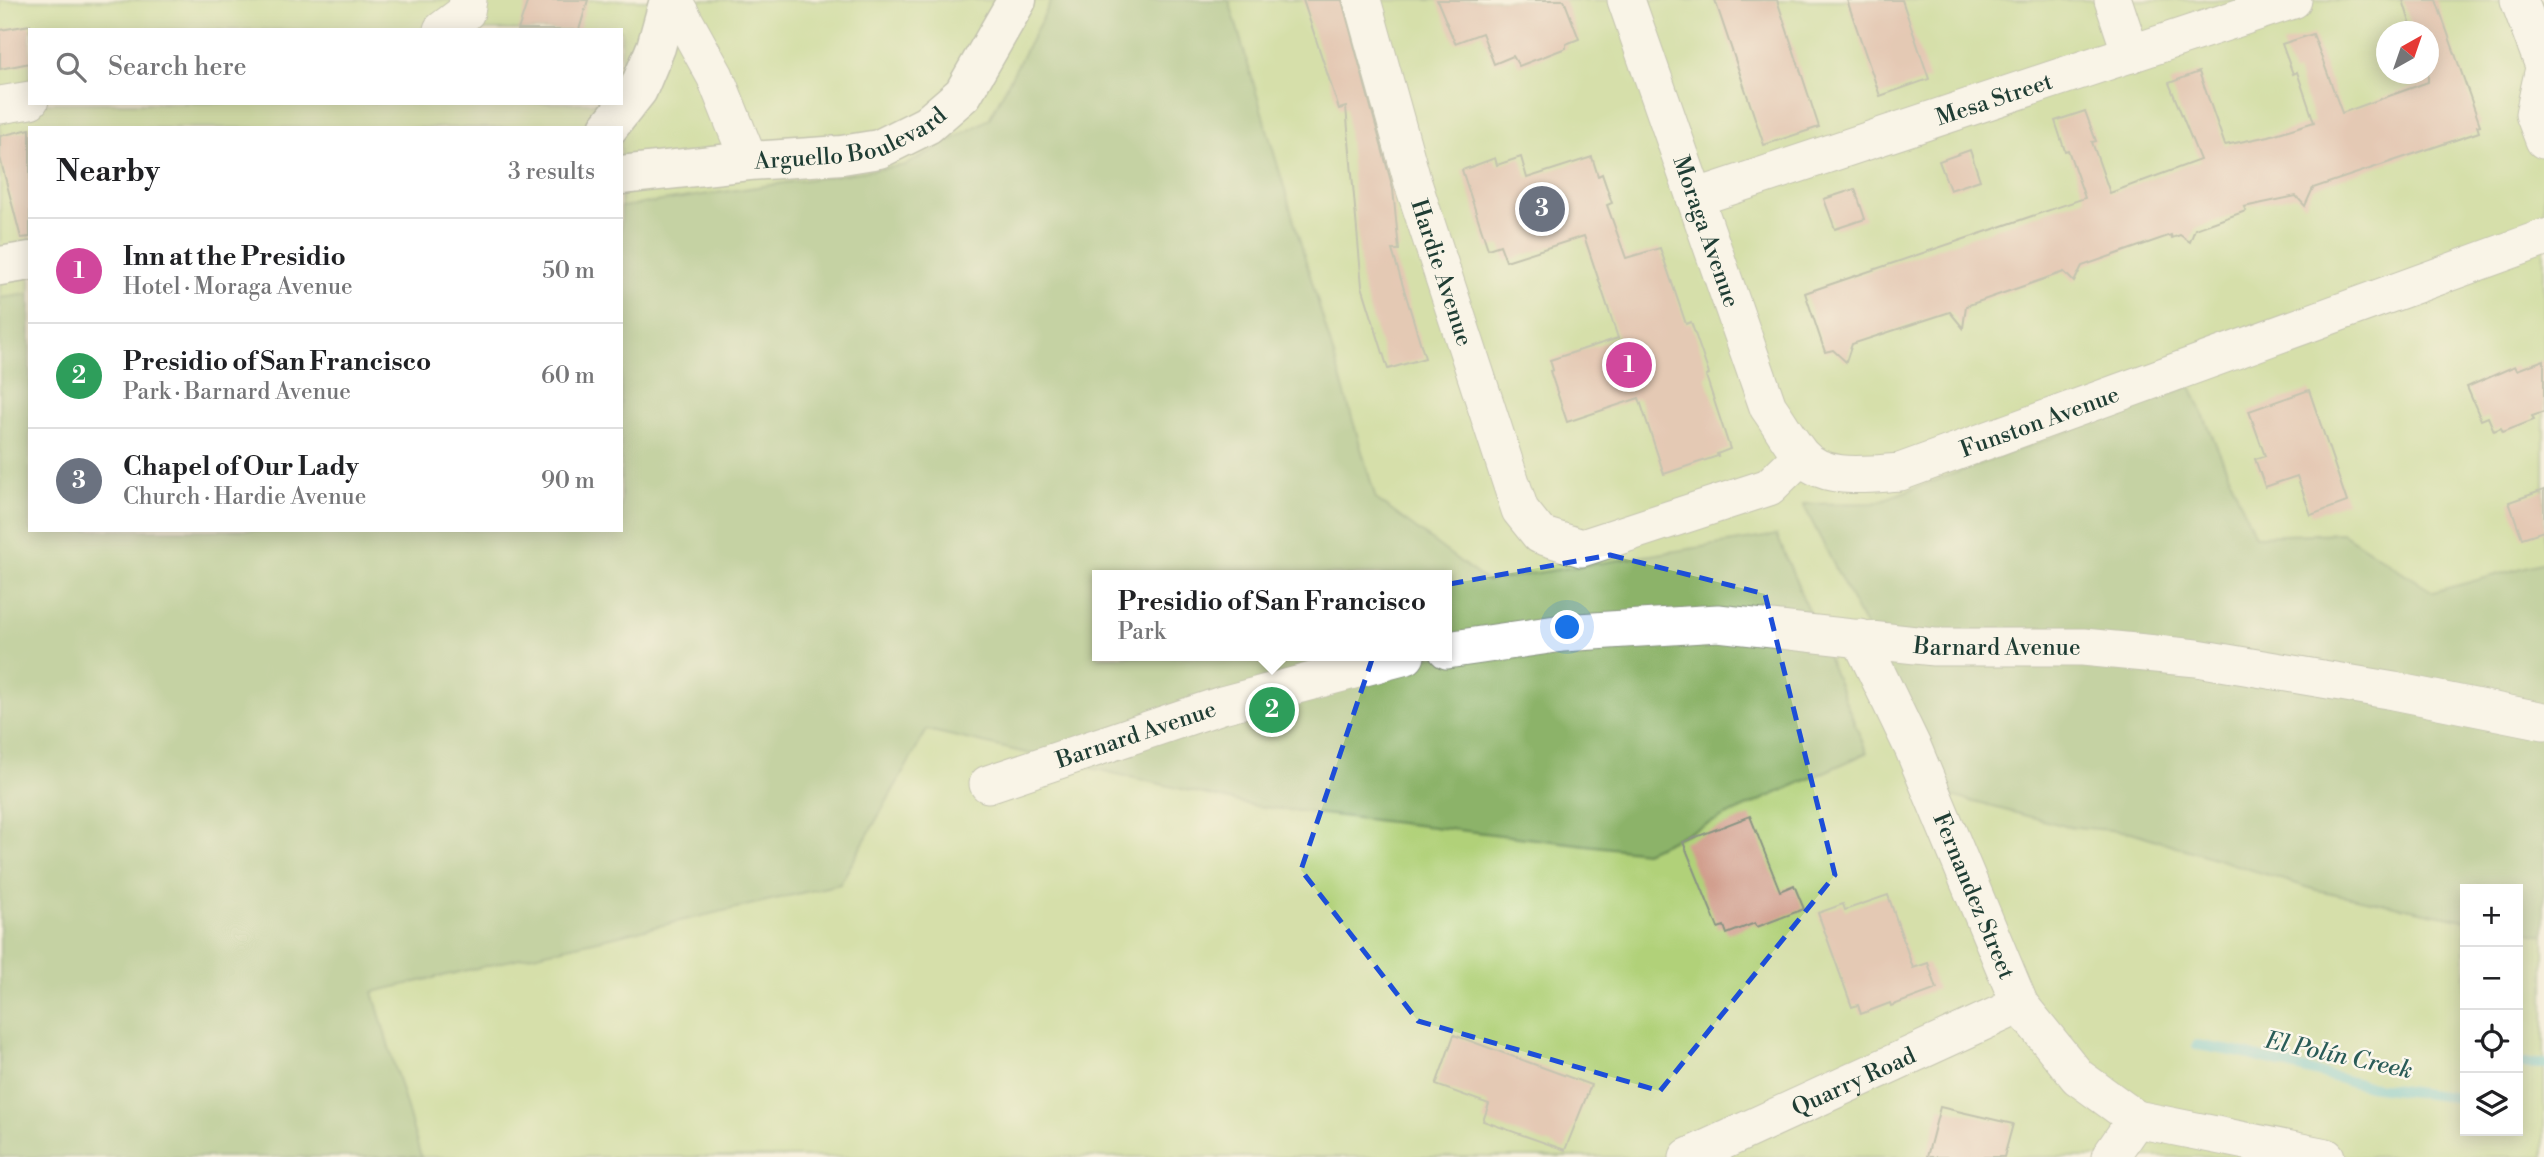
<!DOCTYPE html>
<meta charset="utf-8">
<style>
:root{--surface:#fff;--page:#f6f6f6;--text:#202124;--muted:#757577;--line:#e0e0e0;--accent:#d1495b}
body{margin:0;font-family:"Libre Bodoni",serif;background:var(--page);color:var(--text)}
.controls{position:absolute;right:21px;bottom:21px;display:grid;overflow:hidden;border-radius:0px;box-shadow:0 4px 18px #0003}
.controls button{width:63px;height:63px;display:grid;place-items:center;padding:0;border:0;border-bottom:2px solid var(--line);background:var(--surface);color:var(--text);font:35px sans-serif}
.compass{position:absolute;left:2376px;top:21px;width:63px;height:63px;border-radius:50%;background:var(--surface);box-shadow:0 4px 18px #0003;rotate:40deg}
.you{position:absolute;left:1568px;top:628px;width:24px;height:24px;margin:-18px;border:5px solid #fff;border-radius:50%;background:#1a73e8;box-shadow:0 0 0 10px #1a73e833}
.badge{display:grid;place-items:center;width:46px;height:46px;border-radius:50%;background:var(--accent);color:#fff;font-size:23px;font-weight:700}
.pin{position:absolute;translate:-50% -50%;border:4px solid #fff;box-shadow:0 2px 7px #0006}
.popup{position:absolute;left:1092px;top:570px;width:360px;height:91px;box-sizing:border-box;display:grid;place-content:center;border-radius:0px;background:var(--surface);filter:drop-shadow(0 2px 5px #0005);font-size:23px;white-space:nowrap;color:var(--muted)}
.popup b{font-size:26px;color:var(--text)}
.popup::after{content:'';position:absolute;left:50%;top:100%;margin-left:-14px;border:14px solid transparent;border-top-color:var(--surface)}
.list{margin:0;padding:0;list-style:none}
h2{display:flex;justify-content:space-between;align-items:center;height:91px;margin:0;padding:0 28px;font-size:30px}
h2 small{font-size:23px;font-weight:400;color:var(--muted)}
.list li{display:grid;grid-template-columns:46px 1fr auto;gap:21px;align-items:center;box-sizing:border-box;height:105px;padding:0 28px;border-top:2px solid var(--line)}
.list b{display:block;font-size:26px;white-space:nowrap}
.list p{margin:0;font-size:23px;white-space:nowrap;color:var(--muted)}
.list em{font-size:23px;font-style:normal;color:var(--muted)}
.icon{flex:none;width:38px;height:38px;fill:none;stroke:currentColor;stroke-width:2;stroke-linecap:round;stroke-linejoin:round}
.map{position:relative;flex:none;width:2544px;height:1157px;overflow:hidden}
.search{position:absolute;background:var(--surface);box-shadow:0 4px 18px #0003;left:28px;top:28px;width:595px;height:77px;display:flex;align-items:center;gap:18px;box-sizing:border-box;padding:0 24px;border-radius:0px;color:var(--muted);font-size:26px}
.panel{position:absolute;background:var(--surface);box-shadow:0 4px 18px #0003;left:28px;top:126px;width:595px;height:406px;border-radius:0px}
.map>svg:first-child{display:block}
.green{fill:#b1d179;stroke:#688756;stroke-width:2;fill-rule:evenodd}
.forest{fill:#8cb369;stroke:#56784e;stroke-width:2;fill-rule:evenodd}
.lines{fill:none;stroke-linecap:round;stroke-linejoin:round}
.stream{stroke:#4cbbc3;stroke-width:10}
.building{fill:#d19f8e}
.street-casing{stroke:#8a9484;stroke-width:39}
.secondary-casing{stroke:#8a9484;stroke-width:41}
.street{stroke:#fff;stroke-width:37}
.secondary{stroke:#fff;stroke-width:38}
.marked{fill:none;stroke:#1d4ed8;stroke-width:5;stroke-dasharray:14 9;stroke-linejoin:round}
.labels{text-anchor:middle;stroke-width:5;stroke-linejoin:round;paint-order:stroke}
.street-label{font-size:23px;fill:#1f3d34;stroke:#fbf7ec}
.water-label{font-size:24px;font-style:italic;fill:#2a5c58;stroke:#fbf7ec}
</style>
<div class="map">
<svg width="2544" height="1157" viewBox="0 0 2544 1157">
<rect width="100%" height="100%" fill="#fbf7ec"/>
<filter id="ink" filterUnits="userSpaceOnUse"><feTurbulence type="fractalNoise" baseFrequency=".0143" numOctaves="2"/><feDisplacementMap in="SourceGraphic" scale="14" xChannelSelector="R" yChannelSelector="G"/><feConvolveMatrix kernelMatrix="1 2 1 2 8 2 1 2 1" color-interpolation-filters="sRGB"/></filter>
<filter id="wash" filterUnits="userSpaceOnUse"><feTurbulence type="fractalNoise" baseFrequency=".00686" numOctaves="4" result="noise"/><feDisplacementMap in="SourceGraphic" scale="28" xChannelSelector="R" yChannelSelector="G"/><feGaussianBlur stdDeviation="1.57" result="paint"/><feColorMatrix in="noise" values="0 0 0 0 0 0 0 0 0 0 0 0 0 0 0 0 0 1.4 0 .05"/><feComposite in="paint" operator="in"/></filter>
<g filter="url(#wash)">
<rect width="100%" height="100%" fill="#f4ebd4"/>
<path class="green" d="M0,0H2544V1157H0ZM30,30H621V103H30ZM2386,32H2428V74H2386ZM30,128H621V530H30ZM1097,575H1447V656H1097ZM2465,889H2518V1131H2465Z"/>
<g class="forest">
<path d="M1052,0H1229L1376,499L1486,581L1777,535L1867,753L1645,852L1255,806L927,730L840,884L373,992L421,1157H0V298L30,294V530H621V207L906,165L989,119ZM1097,575H1447V656H1097Z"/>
<path d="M2191,386L2255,536L2343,533L2433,592L2544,562V935L2518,930V889H2465V920L2316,890L2131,832L2065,826L1951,796L1803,504L1874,503Z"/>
</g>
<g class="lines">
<g class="stream">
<path d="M2197,1045L2237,1052L2368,1086L2458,1098L2465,1085"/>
<path d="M2518,1064H2544"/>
</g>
</g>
<g id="blocks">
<g class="building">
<path d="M528,0H588L579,30H518Z"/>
<path d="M1303,0H1342L1393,189L1399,250H1392L1425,358L1388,369L1362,286L1346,107L1339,109Z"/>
<path d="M1437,0H1564L1579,39L1566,44V48L1519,66L1513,56L1494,64L1482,33L1455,43Z"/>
<path d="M1715,0H1777L1819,127L1764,145Z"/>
<path d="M1847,0H1902L1929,79L1880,96Z"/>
<path d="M2403,0H2436L2480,125L2477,126L2479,132L2313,188L2305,206L2296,196L2244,207L2246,211L2195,229L2190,242L2180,235L2172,238L2171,235L2082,266L2074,282L2064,272L1966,306L1963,328L1950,312L1852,344L1846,362L1833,350L1825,352L1805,293L2085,198L2068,150L2065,151L2055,121L2085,111L2096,141L2092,142L2110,193L2200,160L2169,83L2199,72L2225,145L2269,136L2314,122L2297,72L2293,74L2282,44L2313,34L2342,113L2428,82V32H2413Z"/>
<path d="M30,25V63L0,69V30Z"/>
<path d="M30,129V237L21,238L0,158V136Z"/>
<path d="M1970,150L1980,180L1950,190L1939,161Z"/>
<path d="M1521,157L1527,178L1592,157L1598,176L1602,174L1612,203L1607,205L1626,258L1660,248L1686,324L1691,322L1709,374L1706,376L1730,449L1717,454L1718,456L1664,474L1639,398L1567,422L1550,371L1553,370L1550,360L1618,338L1584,236L1506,261L1500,245L1488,249L1462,170L1495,158L1497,165Z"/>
<path d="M1855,189L1865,219L1835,229L1824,199Z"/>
<path d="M2544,360V412L2532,416L2534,420L2503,432L2501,428L2494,431L2488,417L2481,420L2467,387L2515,366L2517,370Z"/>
<path d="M2309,390L2347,502L2311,515L2297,476L2265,487L2255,459L2265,456L2249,411Z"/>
<path d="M2544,490V531L2522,538L2509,502Z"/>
<path d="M1750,816L1780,891L1794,885L1804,909L1757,927L1755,923L1727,934L1724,926L1718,928L1683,842Z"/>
<path d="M1888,895L1913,968L1928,963L1937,989L1891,1006L1890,1003L1861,1014L1858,1005L1852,1007L1818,913L1843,904L1845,910Z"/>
<path d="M1454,1035L1591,1085L1565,1150L1483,1121L1489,1104L1436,1085Z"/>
<path d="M1940,1107L2013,1124L2004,1157H1927Z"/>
</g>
</g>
</g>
<g filter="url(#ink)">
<use href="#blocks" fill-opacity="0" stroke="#8a9484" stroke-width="2"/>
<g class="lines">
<defs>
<g id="street">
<path d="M673,0L715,76L749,161"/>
<path id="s1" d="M1362,0L1413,183L1520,510L1540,535L1582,548L1769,487L1801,456"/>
<path id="s2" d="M1626,0L1768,407C1779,422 1788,439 1800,454C1823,482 1868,474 1900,472L2544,238"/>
<path d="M2113,0L2131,54"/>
<path d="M2519,0L2544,66"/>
<path d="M442,30L466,12L468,0"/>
<path d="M2544,68L2534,114L2544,140"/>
<path d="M0,105L30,100"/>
<path id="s3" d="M1695,198L2293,0"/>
<path id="s4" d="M1860,638L1913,748L2020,1005L2078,1077L2136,1119"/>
<path id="s5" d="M1447,650L1563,633L1718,623L1934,647H2083L2197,658L2394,691L2544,721"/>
<path id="s6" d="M988,784L1222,705L1406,656"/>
<path id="s7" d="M1688,1157L2020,1005"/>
<path d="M2110,1157L2136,1119L2326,1157"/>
</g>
<g id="secondary">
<path d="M608,128L638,90L656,47L669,0"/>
<path id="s8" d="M621,175L749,161L842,155L879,149L927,125L963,94L1017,0"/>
<path d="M0,266L30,261"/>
</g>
</defs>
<use href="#street" class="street-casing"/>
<use href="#secondary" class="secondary-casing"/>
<use href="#street" class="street"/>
<use href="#secondary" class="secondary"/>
</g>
</g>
<path d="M0 0H2544V1157H0ZM1610,555L1765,594L1835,875L1660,1091L1418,1021L1301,870L1394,594Z" fill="#f4ebd4" fill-opacity=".55" fill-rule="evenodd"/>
<path class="marked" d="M1610,555L1765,594L1835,875L1660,1091L1418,1021L1301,870L1394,594Z"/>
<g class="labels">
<g class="street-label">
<text dy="8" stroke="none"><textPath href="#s3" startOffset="315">Mesa Street</textPath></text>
<text dy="8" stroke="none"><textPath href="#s8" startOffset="234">Arguello Boulevard</textPath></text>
<text dy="8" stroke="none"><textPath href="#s2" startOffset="245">Moraga Avenue</textPath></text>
<text dy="8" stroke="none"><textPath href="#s1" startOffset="284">Hardie Avenue</textPath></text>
<text dy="8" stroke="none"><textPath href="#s2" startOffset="742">Funston Avenue</textPath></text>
<text dy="8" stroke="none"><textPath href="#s5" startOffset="553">Barnard Avenue</textPath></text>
<text dy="8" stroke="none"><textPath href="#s6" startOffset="156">Barnard Avenue</textPath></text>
<text dy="8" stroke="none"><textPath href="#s4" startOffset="282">Fernandez Street</textPath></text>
<text dy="8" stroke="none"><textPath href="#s7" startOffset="182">Quarry Road</textPath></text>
</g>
<g class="water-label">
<text transform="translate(2339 1055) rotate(12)" y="8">El Polín Creek</text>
</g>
</g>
</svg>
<div class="controls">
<button>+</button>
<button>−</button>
<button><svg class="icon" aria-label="locate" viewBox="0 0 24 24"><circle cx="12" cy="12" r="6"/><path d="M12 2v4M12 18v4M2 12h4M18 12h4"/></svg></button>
<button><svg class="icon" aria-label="layers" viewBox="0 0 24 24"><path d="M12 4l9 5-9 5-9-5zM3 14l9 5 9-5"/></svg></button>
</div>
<svg class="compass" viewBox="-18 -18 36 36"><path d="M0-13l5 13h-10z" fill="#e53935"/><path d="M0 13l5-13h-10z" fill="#757577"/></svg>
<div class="you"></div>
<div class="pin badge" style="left:1629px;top:365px;background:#d1479c">1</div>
<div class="pin badge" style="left:1272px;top:710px;background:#2e9e5b">2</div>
<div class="popup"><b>Presidio of San Francisco</b>Park</div>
<div class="pin badge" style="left:1542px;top:209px;background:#6b7280">3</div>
<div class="search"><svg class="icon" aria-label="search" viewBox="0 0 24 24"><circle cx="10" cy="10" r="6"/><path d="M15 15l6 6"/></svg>Search here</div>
<section class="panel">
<h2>Nearby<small>3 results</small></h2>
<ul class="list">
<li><span class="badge" style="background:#d1479c">1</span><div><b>Inn at the Presidio</b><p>Hotel · Moraga Avenue</p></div><em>50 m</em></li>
<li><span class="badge" style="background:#2e9e5b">2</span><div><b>Presidio of San Francisco</b><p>Park · Barnard Avenue</p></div><em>60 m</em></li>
<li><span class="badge" style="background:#6b7280">3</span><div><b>Chapel of Our Lady</b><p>Church · Hardie Avenue</p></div><em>90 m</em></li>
</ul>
</section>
</div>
